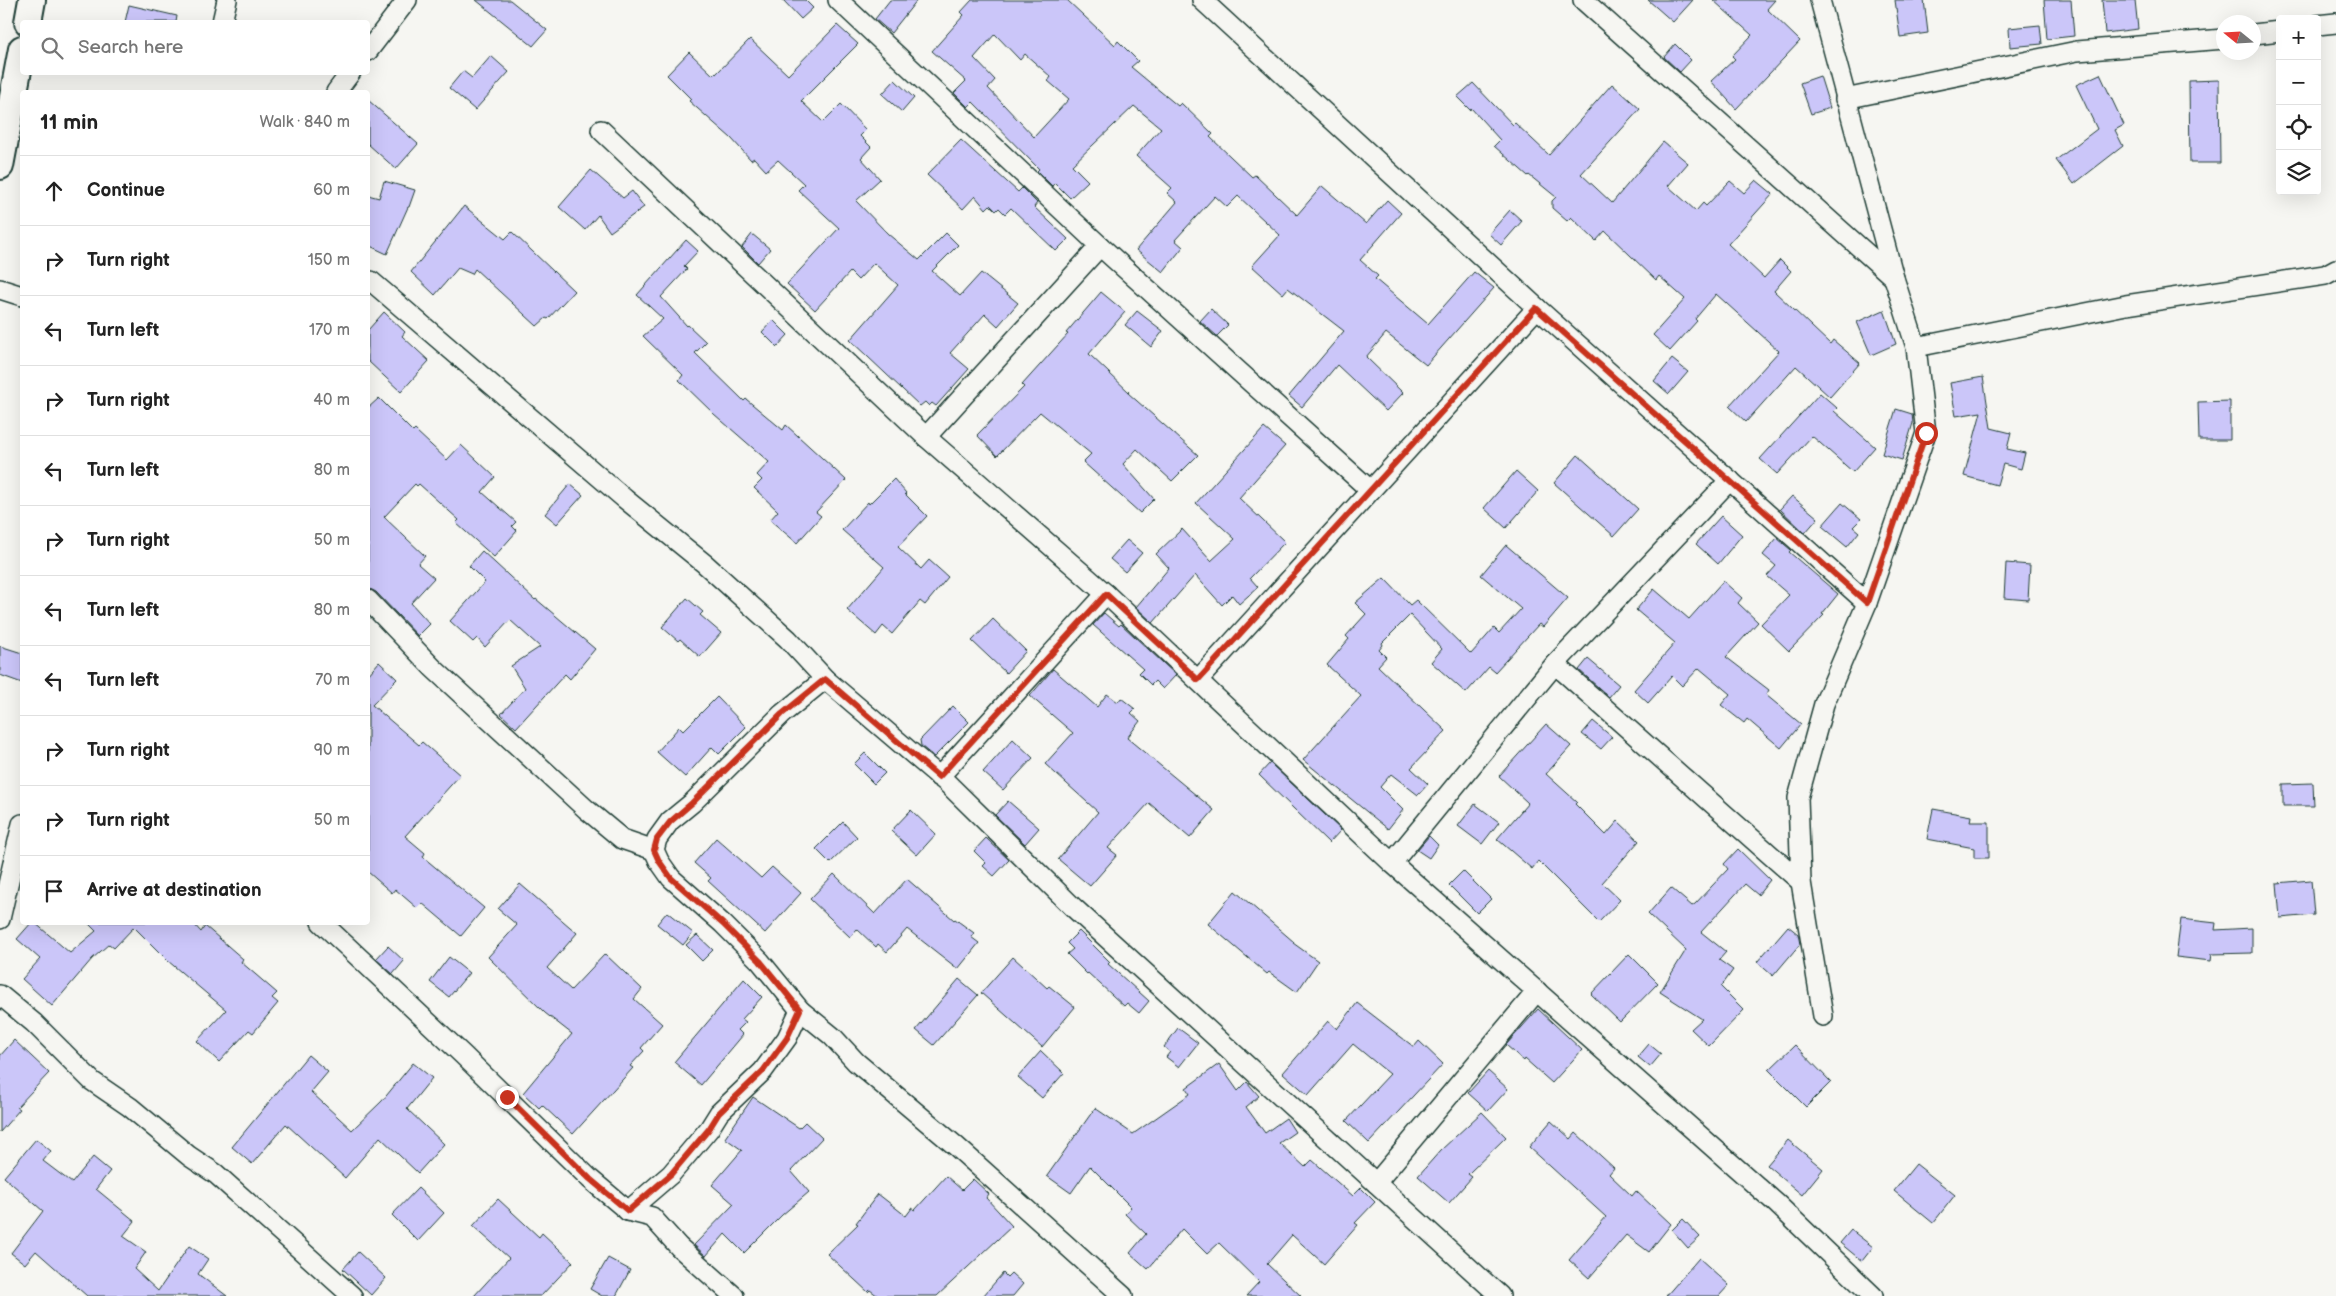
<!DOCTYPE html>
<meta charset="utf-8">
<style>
:root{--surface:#fff;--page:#f2f2f2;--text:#222;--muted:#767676;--line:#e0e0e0}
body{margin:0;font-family:"Balsamiq Sans",sans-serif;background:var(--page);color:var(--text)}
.controls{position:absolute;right:15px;top:15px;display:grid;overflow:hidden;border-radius:5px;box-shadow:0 5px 20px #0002}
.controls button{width:45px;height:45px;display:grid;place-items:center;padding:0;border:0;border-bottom:1px solid var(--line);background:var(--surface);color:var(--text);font:25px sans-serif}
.compass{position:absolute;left:2216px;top:15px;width:45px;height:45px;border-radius:50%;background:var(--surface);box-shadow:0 5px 20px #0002;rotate:288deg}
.stop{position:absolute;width:15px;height:15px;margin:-11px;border:4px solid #c8321e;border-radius:50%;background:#fff}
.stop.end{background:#c8321e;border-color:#fff;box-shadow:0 1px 5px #0008}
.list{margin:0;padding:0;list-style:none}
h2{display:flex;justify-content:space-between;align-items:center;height:65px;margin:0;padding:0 20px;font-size:21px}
h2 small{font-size:16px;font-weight:400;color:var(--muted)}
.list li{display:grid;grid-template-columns:32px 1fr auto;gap:15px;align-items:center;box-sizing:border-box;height:70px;padding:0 20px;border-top:1px solid var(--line)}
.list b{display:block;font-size:19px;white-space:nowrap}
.list em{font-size:16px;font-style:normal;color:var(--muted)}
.icon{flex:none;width:28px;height:28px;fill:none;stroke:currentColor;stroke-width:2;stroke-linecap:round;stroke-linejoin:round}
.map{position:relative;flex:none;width:2336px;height:1296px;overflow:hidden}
.search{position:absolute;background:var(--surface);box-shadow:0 5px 20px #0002;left:20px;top:20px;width:350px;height:55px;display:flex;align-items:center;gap:12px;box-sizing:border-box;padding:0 18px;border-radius:5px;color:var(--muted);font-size:19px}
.panel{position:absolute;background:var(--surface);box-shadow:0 5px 20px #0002;left:20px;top:90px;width:350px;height:835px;border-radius:5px}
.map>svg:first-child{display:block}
.building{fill:#cbc6f9;stroke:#1f3d34;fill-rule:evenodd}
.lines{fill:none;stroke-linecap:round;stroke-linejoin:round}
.street-casing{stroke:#1f3d34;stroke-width:22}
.secondary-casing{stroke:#1f3d34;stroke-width:30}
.street{stroke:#f6f6f2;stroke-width:19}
.secondary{stroke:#f6f6f2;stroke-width:26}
.route{stroke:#c8321e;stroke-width:6}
</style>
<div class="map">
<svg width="2336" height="1296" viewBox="0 0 2336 1296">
<rect width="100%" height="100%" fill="#f6f6f2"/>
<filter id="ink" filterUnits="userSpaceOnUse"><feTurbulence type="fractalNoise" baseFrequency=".02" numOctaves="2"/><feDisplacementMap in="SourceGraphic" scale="10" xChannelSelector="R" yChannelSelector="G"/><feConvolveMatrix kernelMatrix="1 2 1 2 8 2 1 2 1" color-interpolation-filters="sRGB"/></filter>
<g filter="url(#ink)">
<g class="building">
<path d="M476,0H510L547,30L533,46Z"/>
<path d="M783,0H805L813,8L801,19Z"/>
<path d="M890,0H917L891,33L875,19Z"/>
<path d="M972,0H1067L1115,45L1118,41L1138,61L1131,67L1178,106L1181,103L1213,134L1210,137L1252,177L1255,175L1297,215L1322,186L1366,224L1387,200L1401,213L1360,260L1378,276L1375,279L1428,324L1474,272L1494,288L1426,365L1386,333L1366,357L1403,393L1386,411L1337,365L1302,407L1289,396L1344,331L1288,288L1283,294L1252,266L1280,235L1238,196L1227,207L1215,196L1175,240L1183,247L1163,272L1136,250L1177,202L1167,193L1172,188L1136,156L1161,128L1134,106L1072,165L1088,181L1070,198L1055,183L1052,186L1037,171L1039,169L973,102L968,107L954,93L966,81L932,51L964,15L961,12ZM995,34L1020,60L1025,54L1051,77L1048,81L1069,99L1034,137L988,88L995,80L974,58Z"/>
<path d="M1648,0H1693L1673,22Z"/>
<path d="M1713,0H1775L1767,9L1800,41L1736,109L1711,81L1735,59L1732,56L1752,35Z"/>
<path d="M1895,0H1924L1928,33L1900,37Z"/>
<path d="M2044,0H2071L2074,36L2047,39Z"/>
<path d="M2102,0H2135L2138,29L2105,33Z"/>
<path d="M129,5L177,16L176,22H125Z"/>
<path d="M837,25L858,44L801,101L823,122L841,104L866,130L860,136L871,147L861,158L880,179L856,201L888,234L919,260L946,233L958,245L932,271L960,296L981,273L1018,303L998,326L985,314L950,353L969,369L936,406L932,403L929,406L925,402L920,406L850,340L898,285L874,263L858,280L850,272L815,310L787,284L839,228L798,190L804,184L778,160L766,171L754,158L751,160L731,138L689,101L691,99L667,75L689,52L713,75L715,73L716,74L750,39L788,75Z"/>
<path d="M2040,25L2042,44L2010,47L2009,28Z"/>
<path d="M1675,44L1691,60L1680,72L1664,57Z"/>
<path d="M491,56L509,72L475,110L449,88L463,71L472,78Z"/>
<path d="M2100,74L2124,125L2115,130L2123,146L2074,184L2056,160L2097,129L2076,85Z"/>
<path d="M1820,76L1830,108L1811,114L1800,83Z"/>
<path d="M895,80L914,98L902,112L882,94Z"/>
<path d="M2219,80L2220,163H2190L2189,81Z"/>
<path d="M1473,83L1513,125L1515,123L1549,155L1612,84L1640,109L1581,174L1612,203L1663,142L1688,163L1668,186L1696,211L1703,203L1706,206L1730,181L1744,193L1756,180L1773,194L1728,244L1764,278L1780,260L1791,271L1774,291L1830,344L1833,340L1860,363L1830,397L1796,366L1746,422L1729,406L1779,351L1716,294L1695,319L1697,321L1670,351L1653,335L1685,299L1659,276L1656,280L1605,231L1596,241L1571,217L1567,221L1552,208V201L1556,197L1529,175L1528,176L1494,146L1500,140L1471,108L1470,110L1457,97Z"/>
<path d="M368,100L418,144L396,169L368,144Z"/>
<path d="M961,140L1018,192L1022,188L1037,203L1034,207L1068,239L1056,251L1011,208L1005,214L999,208L996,211L990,205L986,209L975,196L963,209L927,175Z"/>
<path d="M591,170L623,198L632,191L644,207L610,232L598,215L585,230L559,207Z"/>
<path d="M384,181L415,190L409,207H408L387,254L368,245V195L379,198Z"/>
<path d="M464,206L505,239L512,232L574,291L548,319L546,318L537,326L475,269L472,274L458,268L435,295L411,272Z"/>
<path d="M1510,210L1522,221L1501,245L1489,234Z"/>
<path d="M752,234L770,249L758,263L742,247Z"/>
<path d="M686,240L698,251L684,266L687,269L661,297L687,326L688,325L706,342L695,353L744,401L746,399L783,430L786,425L846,480L816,512L821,516L797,543L770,520L778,511L754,488L762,480L757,475L769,462L714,414L679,380L683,375L643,336L663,319L637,295Z"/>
<path d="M1101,292L1125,312L1089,354L1129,392L1128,393L1198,455L1172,481L1137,449L1123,464L1154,499L1140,513L1083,462L1091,454L1040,412L997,456L977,435L1024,387L1022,385L1068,334L1066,333Z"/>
<path d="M1211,309L1228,325L1217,336L1200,321Z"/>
<path d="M1884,310L1896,344L1871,355L1857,322Z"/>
<path d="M1137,311L1163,331L1151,347L1125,325Z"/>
<path d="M384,312L405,332L402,336L429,361L401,392L368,361V330Z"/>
<path d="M773,320L788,335L777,347L762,332Z"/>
<path d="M1672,359L1688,372L1669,394L1654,381Z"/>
<path d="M1983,377L1991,428L2011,433L2007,449L2025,453L2021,469L2003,464L1997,485L1964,476L1981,412L1956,416L1950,383Z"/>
<path d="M1820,393L1837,408L1834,411L1875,447L1853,472L1812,436L1777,474L1760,459Z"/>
<path d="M379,398L413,432L415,430L447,460L461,445L495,477L482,492L516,522L512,526L517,531L494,557L456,523L459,520L419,484L417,486L415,484L384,517L425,556L418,564L434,578L411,603L430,624L418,636L376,592L368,588V408Z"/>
<path d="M2230,401V440H2199L2198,402Z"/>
<path d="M1896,409L1912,414L1913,423L1902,460L1882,454Z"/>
<path d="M1264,428L1285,446L1239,498L1285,542L1250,578L1258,587L1239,604L1232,595L1222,605L1195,575L1153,623L1136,607L1169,568L1156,554L1182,529L1211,561L1235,539L1196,503Z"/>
<path d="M1578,455L1638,509L1614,536L1554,483Z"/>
<path d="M1516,471L1538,491L1506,528L1484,508Z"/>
<path d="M894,479L906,493L905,494L927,516L898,547L921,569L929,560L948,577L925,605L920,601L892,634L883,626L876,635L847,610L884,567L842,530L868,502L869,504Z"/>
<path d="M570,484L583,495L557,524L545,514Z"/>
<path d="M1792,496L1818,518L1805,533L1780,509Z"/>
<path d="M1842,503L1861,519L1853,527L1859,532L1847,547L1822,526Z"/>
<path d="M1721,516L1742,535L1718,564L1696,544Z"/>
<path d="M1777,538L1791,550L1789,552L1838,594L1822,614L1824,615L1789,651L1761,624L1789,595L1767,576L1776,566L1763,555Z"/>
<path d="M1127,540L1142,553L1125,572L1110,559Z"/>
<path d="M1506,545L1568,598L1543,627L1539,624L1495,672L1489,667L1466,693L1431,662L1442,649L1410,615L1382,643L1383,645L1379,650L1386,657L1378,666L1446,731L1411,768L1428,784L1418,795L1391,774L1380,787L1403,810L1388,829L1303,760L1361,696L1327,665L1349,639L1346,636L1366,614L1355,603L1384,578L1410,605L1416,600L1471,654L1494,628L1499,633L1521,609L1481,575Z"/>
<path d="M482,551L535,600L536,599L595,649L570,679L565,674L516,728L501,714L525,688L511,666L540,647L510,620L485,647L477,638L473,642L450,621L485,582L469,566Z"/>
<path d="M2006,563L2030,565L2028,600L2004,598Z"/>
<path d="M1723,581L1742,598L1738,603L1758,622L1726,657L1769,690L1766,695L1801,724L1781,748L1747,719L1744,723L1721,705L1730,694L1699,668L1682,686L1672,676L1648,703L1634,690L1675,643L1636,610L1654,589L1689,619Z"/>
<path d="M687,598L703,612L700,615L721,633L700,657L680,639L678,641L662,627Z"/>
<path d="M1104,613L1119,626L1121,624L1176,675L1163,689L1155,681L1151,685L1139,673L1143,669L1093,625Z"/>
<path d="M993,619L1026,651L1006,673L972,641Z"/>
<path d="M0,646L22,653V683L0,675Z"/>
<path d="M1588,659L1619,685L1609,697L1579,670Z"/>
<path d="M379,662L397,679L372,705L419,745L422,742L460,775L405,836L425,853L423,857L484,908L461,936L422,903L417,908L395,889L392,893L368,872V675Z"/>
<path d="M1053,669L1097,707L1107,694L1118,702L1121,698L1135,709L1131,713L1140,721L1127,738L1214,810L1190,838L1149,803L1108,848L1117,855L1090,886L1058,859L1098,812L1045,764L1073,733L1030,696Z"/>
<path d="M717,697L746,727L719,754L712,747L685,777L657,752L679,727L683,731Z"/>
<path d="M953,706L969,722L934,757L921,746L920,740Z"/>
<path d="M1593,721L1612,737L1601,749L1582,734Z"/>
<path d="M1546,724L1571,746L1546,774L1577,802L1575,804L1606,835L1618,821L1639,841L1602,883L1620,900L1599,922L1538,861L1532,869L1497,839L1528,803L1499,776Z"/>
<path d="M1013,739L1033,758L1003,790L983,772Z"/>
<path d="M865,753L885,773L874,784L854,764Z"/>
<path d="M1270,763L1341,830L1329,843L1259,775Z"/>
<path d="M2313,783L2314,806H2283V784Z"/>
<path d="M1008,801L1039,828L1025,844L995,815Z"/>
<path d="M1475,804L1499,822L1482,844L1458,826Z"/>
<path d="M1933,809L1971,816L1970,822H1989V858H1974V848L1927,839Z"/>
<path d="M911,810L936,834L917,855L891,831Z"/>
<path d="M843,822L857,837L830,863L816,849Z"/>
<path d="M1429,836L1438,845L1429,858L1417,850Z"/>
<path d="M716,838L761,878L772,867L801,893L765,933L708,881L711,878L694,863Z"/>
<path d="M986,838L1009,860L994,876L983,866L986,863L974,851Z"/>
<path d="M1738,849L1770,880L1758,895L1745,884L1701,932L1726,952L1719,960L1733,970L1721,987L1744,1010L1709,1046L1691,1029L1702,1019L1660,992L1686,950L1648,914L1671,888L1692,906L1695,904L1728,869L1724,864Z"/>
<path d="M1463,871L1491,899L1477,913L1449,885Z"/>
<path d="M834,874L875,914L907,879L954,920L955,919L974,933L971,937L979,943L958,969L907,929L887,952L878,944L876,947L857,929L850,937L810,899Z"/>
<path d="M2311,880L2314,915L2280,918L2277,883Z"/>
<path d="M520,884L577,933L547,968L571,990L605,954L642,989L634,999L662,1024L641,1048L644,1051L630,1066L633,1068L573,1134L542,1105L539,1108L523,1093L572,1034L545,1013L488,957L517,925L498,909Z"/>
<path d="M1235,891L1294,942L1293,943L1318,961L1297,992L1269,972L1267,974L1208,924Z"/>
<path d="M667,912L693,933L683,945L657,924Z"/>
<path d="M2181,919L2216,923L2215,930L2252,928V953L2212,954L2211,961L2176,957Z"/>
<path d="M32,922H34L70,953L96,931L87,922H192L201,932L205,926L243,959L241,962L277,993L272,998L278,1003L253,1033L249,1030L219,1062L197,1041L226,1010L168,961L134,927L114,948L109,944L92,959L52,1006L22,979L40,959L17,939Z"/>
<path d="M1788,926L1798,934L1800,944L1773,976L1757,962Z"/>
<path d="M1079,931L1110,962L1108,964L1149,1001L1139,1013L1127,1003L1124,1006L1088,973L1087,974L1067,954L1073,949L1067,943Z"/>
<path d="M697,935L713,950L702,961L686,945Z"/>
<path d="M388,946L404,961L393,974L376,959Z"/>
<path d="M1629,954L1658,983L1620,1022L1591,994Z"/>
<path d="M449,957L469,973L449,997L430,982Z"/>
<path d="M1013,957L1047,988L1049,986L1075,1007L1042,1047L981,993Z"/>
<path d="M744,979L762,997L742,1019L746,1022L738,1030L743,1035L701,1085L674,1062Z"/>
<path d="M959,979L978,995L934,1045L916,1030Z"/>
<path d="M1357,1003L1414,1047L1419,1041L1443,1064L1369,1143L1346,1121L1390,1074L1381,1067L1353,1044L1308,1095L1283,1073L1328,1021L1337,1029Z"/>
<path d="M1538,1009L1582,1050L1552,1083L1525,1059L1524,1061L1506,1045Z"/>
<path d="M1178,1028L1198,1043L1179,1067L1166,1057L1170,1052L1164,1047Z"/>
<path d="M14,1040L49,1073L17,1107L20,1109L0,1132V1056Z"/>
<path d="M1649,1044L1661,1054L1650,1067L1638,1057Z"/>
<path d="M1795,1045L1831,1082L1806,1107L1769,1070Z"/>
<path d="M1041,1051L1064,1073L1042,1098L1018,1077Z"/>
<path d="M308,1055L328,1072L311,1092L352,1130L382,1101L413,1063L432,1078L407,1109L444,1144L418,1173L380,1137L345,1178L286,1124L252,1164L232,1147Z"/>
<path d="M1219,1064L1238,1091L1247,1082L1259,1096L1246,1107L1265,1133L1286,1118L1295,1132L1279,1143L1305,1167L1312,1160L1353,1196L1361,1188L1375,1202L1355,1223L1358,1225L1324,1264L1292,1235L1267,1264L1301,1296H1246L1259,1282L1219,1243L1207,1254L1182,1229L1148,1269L1130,1253L1146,1234L1125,1214L1131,1207L1090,1166L1071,1193L1047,1176L1095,1108L1133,1134L1190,1094L1186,1088Z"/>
<path d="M1488,1071L1508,1089L1488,1111L1468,1093Z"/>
<path d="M753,1097L799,1128L805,1122L822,1138L791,1171L809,1192L782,1215L744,1253L725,1234L706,1256L694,1245L734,1204L712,1185L742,1150L725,1138Z"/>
<path d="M1482,1112L1506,1137L1468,1174L1472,1177L1449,1203L1418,1176L1441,1150Z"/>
<path d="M1551,1121L1571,1139L1576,1133L1614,1168L1609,1174L1632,1196L1636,1191L1671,1224L1649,1252L1626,1235L1589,1278L1569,1260L1606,1217L1529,1147Z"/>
<path d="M36,1139L51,1151L43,1161L72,1183L93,1157L110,1171L96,1189L135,1221L123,1236L146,1252L134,1269L158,1291L189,1246L208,1259L198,1274L227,1296H87L36,1251L25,1264L11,1253L43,1211L4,1177Z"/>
<path d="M1788,1140L1823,1169L1802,1195L1767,1165Z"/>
<path d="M1916,1164L1955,1195L1933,1223L1894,1191Z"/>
<path d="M946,1176L962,1190L973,1179L989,1194L986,1198L1012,1226L937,1296H878L870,1290L868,1292L827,1254L858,1224L856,1223L878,1194L906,1216L912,1208L915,1210Z"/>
<path d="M418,1188L444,1213L418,1241L392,1215Z"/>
<path d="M498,1199L539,1237L542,1233L573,1262L541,1296H474L509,1258L473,1226Z"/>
<path d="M1683,1219L1700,1237L1688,1248L1672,1230Z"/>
<path d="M1851,1230L1873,1247L1862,1261L1840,1243Z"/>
<path d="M358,1252L386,1278L371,1295L343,1269Z"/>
<path d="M608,1258L630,1270L616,1296H602L590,1289Z"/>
<path d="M1699,1258L1729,1285L1719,1296H1666Z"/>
<path d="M1003,1273L1007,1277L1011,1273L1023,1284L1013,1296H983Z"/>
</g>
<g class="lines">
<defs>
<g id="street">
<path d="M838,0L1100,246L1370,490"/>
<path d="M1202,0L1537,308L1867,603"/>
<path d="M1583,0L1894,278"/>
<path d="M1820,0L1894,278L1916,347L1926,433L1867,603L1824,704L1798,798L1801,882L1823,1016"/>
<path d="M222,22L227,0"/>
<path d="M2317,25L2336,23"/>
<path d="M2254,34L2280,31"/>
<path d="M368,51L407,0"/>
<path d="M336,92L351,72"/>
<path d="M1845,99L2077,51L2224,39"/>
<path d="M601,130L926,437L1106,594L1392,863L1777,1204L1873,1296"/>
<path d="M371,281L625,499L705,564L788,639L825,679L947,783L1074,908L1500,1296"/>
<path d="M0,289L22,296"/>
<path d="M1916,347L2126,305L2325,275L2336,269"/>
<path d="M926,437L1100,246"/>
<path d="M368,600L433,668L586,809L622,839L654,850"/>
<path d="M1555,664L1801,882"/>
<path d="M825,679L782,714L692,803L670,821L657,839L654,850L659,861L671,878L723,924L760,961L800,1010L832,1036L856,1062L957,1147L1123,1296"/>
<path d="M1198,680L1537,308"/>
<path d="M939,777L1106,594"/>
<path d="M1392,863L1555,664L1730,480"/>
<path d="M0,919L22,824"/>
<path d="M321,922L463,1055L590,1179L628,1211"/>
<path d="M0,995L34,1023L92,1081L130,1107L189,1156L216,1174L352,1296"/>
<path d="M1376,1183L1537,991"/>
<path d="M734,1296L679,1247L652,1217L628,1211L671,1174L709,1129L719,1113L763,1071L787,1038L800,1010"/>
</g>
<g id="secondary">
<path d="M28,22L32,0"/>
<path d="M0,166L22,49"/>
</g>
</defs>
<use href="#street" class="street-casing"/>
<use href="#secondary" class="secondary-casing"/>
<use href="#street" class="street"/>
<use href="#secondary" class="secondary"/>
</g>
</g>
<g class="lines" filter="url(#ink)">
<path class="route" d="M507,1097L590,1179L628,1211L671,1174L709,1129L719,1113L763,1071L787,1038L800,1010L760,961L723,924L671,878L659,861L654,850L657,839L670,822L692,803L782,714L825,679L939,777L1106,594L1198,680L1536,308L1867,603L1926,433"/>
</g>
</svg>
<div class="controls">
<button>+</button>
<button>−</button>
<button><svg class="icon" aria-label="locate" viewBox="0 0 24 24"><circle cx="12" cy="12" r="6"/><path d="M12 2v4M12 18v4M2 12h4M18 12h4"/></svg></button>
<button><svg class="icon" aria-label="layers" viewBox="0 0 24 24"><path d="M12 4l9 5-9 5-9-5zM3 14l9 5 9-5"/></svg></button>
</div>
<svg class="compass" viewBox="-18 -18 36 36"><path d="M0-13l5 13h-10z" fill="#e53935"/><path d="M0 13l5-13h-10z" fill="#767676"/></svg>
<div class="stop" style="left:1926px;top:433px"></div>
<div class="stop end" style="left:507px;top:1097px"></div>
<div class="search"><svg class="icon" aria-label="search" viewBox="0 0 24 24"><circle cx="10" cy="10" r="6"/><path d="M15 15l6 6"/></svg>Search here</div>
<section class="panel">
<h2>11 min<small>Walk · 840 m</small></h2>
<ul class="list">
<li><svg class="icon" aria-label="ahead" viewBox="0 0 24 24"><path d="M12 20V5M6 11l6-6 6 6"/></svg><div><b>Continue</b></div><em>60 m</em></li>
<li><svg class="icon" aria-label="right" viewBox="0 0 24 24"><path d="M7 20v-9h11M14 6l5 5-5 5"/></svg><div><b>Turn right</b></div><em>150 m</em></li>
<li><svg class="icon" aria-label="left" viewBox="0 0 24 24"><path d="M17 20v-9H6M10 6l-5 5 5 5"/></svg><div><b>Turn left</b></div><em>170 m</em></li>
<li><svg class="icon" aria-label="right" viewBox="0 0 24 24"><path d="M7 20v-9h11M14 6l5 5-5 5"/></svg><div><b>Turn right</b></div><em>40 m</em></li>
<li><svg class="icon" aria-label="left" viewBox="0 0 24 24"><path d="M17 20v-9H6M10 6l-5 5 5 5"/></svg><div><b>Turn left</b></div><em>80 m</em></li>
<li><svg class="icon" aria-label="right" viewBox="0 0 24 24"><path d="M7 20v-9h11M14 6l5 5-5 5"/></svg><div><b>Turn right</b></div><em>50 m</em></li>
<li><svg class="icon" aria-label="left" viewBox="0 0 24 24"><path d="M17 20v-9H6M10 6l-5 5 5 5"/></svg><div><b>Turn left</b></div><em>80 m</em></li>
<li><svg class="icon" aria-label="left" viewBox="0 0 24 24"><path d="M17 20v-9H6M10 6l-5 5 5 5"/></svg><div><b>Turn left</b></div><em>70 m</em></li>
<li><svg class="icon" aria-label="right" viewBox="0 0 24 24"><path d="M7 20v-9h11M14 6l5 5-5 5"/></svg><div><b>Turn right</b></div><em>90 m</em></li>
<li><svg class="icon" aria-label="right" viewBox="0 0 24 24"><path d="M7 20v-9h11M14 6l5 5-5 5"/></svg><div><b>Turn right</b></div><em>50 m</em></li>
<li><svg class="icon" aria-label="arrive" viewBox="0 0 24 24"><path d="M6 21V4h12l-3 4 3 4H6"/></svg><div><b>Arrive at destination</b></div></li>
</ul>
</section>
</div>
